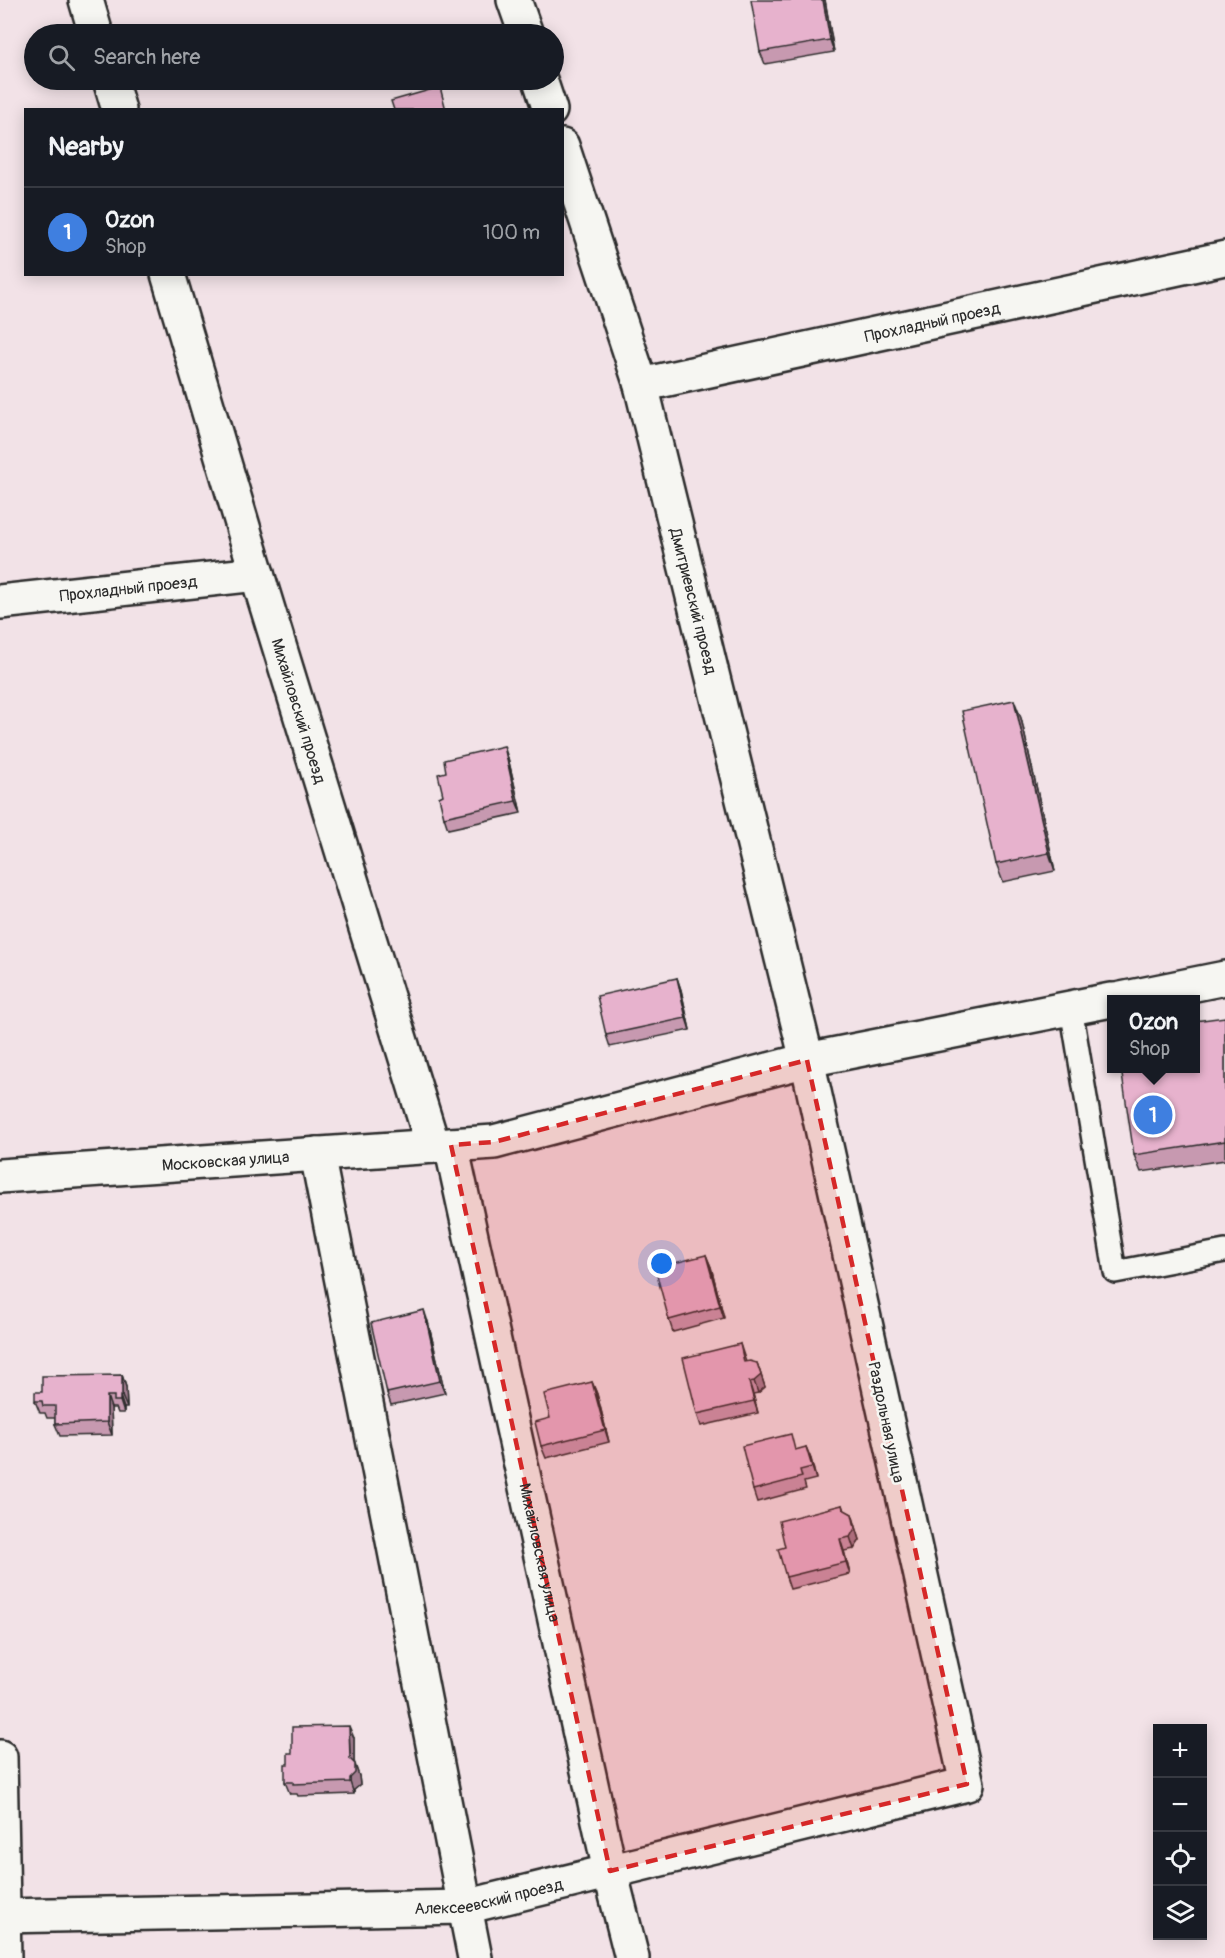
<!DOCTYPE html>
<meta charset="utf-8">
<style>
:root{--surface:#171b24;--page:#20242c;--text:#f1f3f6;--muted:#9ea1a6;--line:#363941;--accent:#2563eb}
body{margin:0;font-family:Pangolin,sans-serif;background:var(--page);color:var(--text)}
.controls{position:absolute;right:18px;bottom:18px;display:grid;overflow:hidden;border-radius:0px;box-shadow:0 3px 15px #0003}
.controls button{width:54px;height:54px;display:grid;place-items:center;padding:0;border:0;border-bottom:2px solid var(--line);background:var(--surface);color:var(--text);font:30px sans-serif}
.you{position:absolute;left:662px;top:1264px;width:21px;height:21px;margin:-15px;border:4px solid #fff;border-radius:50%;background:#1a73e8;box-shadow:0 0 0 9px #1a73e833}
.badge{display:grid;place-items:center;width:39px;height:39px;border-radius:50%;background:var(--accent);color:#fff;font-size:20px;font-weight:700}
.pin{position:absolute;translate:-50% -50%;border:3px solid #fff;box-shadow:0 2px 6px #0006}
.popup{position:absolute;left:1107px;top:995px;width:93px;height:78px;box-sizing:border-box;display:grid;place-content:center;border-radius:0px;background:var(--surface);filter:drop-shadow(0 2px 4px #0005);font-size:20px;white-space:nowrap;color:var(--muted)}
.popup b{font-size:22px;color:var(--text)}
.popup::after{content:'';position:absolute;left:50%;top:100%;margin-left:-12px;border:12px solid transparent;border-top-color:var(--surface)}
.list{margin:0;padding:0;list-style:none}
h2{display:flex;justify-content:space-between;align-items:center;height:78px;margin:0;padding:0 24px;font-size:26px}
h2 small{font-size:20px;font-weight:400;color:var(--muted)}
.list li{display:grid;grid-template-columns:39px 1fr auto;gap:18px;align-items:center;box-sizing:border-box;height:90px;padding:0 24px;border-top:2px solid var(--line)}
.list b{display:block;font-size:22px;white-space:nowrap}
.list p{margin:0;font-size:20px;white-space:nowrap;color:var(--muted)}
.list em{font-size:20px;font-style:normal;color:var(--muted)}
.icon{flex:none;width:33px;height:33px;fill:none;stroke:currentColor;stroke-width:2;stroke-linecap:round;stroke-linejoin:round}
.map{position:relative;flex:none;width:1225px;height:1958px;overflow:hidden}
.search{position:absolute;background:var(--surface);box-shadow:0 3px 15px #0003;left:24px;top:24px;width:540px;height:66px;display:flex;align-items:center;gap:15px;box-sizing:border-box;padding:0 21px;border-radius:33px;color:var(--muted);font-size:22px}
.panel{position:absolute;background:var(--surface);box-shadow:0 3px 15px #0003;left:24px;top:108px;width:540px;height:168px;border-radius:0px}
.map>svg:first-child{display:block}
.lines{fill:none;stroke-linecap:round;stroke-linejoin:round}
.lane-casing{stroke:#2b2b2b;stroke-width:26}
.street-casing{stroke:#2b2b2b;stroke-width:38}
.lane{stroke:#f6f6f2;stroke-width:21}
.street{stroke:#f6f6f2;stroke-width:33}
.wall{fill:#c799b0;stroke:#2b2b2b;stroke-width:1.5}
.shaded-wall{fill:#a27d90;stroke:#2b2b2b;stroke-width:1.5}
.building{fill:#e7b2cd;stroke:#2b2b2b;stroke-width:1.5}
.marked{fill:#d62828;fill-opacity:0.2;stroke:#d62828;stroke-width:4.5;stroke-dasharray:12 8;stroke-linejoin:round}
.labels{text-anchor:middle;stroke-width:5;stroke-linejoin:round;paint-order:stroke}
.street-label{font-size:16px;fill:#2b2b2b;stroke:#f6f6f2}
</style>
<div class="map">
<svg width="1225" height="1958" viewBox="0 0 1225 1958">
<rect width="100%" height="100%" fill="#f2e2e7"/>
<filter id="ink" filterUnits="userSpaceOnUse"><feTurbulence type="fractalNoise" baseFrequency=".0167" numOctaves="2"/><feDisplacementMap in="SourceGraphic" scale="12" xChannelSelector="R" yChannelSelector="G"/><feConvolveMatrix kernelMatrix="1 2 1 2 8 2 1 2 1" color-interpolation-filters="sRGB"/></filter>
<g filter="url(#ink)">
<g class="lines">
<defs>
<path id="lane" d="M1071,1008L1115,1272L1225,1251"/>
<g id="street">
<path d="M86,0L96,34"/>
<path d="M514,0L526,34"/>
<path d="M110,80L119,110"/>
<path d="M540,80L550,110"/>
<path id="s1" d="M168,274L257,574L433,1146"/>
<path id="s2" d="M641,385L1225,258"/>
<path id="s3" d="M0,602L257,574"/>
<path d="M1116,1000L1225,978"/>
<path id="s4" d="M451,1145L610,1871L632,1958"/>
<path d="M317,1154L475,1958"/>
<path id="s5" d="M0,1176L494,1142L807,1060L1111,1000"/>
<path d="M0,1757L4,1958"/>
<path id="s6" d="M0,1916L465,1907L967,1784L807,1060L641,385L562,146"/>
</g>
</defs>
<use href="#lane" class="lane-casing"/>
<use href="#street" class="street-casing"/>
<use href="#lane" class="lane"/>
<use href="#street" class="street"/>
</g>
<g class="wall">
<path d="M825,0L834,52L765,64L760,52Z"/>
<path d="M1021,718L1055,871L1003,882L996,864Z"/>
<path d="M508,758L521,813L448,829L444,817L443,795Z"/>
<path d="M677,978L681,990L690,1030L610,1047L606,1035Z"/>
<path d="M1225,1017V1160L1141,1172L1134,1155Z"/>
<path d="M706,1255L711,1267L724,1318L673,1332L669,1320Z"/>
<path d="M428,1322L445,1393L391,1405L387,1393Z"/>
<path d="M740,1344L746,1362L757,1363L765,1387L758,1393L753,1394L758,1413L701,1426L697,1414Z"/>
<path d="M122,1375L126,1387L127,1408H124V1413H118L116,1408H111L112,1435L60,1436L55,1424V1418H47L45,1413H40L35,1401L42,1392Z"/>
<path d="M592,1382L597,1394L609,1442L546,1458L541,1446L550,1418Z"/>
<path d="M806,1447L811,1459L816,1479L804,1482L806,1489L757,1502L753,1490Z"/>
<path d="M842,1505L844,1510L852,1514L860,1540L854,1549L844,1551L850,1574L790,1589L786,1577L785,1547Z"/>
<path d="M354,1738V1763L359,1776L360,1785L354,1790V1794L298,1796L297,1794H290L285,1782L292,1753Z"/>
</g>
<g class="shaded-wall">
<path d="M823,0H825L834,52L830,40Z"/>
<path d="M1014,700L1021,718L1055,871L1049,853Z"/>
<path d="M504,746L508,758L521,813L516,801Z"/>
<path d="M677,978L681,990L690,1030L686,1018Z"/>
<path d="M706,1255L711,1267L724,1318L720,1306Z"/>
<path d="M424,1310L428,1322L445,1393L440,1381Z"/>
<path d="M757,1363L765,1387L758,1393L754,1381Z"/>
<path d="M122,1375L126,1387L127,1408L122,1396Z"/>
<path d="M592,1382L597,1394L609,1442L605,1430Z"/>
<path d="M749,1382L753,1394L758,1413L754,1401Z"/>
<path d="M107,1396L111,1408L112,1435L107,1422Z"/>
<path d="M120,1396L124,1408V1413L120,1401Z"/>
<path d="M806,1447L811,1459L816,1479L812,1467Z"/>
<path d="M852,1514L860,1540L854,1549L850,1537Z"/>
<path d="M840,1539L844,1551L850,1574L846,1562Z"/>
<path d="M349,1726L354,1738V1771L350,1759Z"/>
<path d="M355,1764L359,1776L360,1785L354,1790V1794L350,1782V1778Z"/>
</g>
<g class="building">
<path d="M751,0H823L830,40L760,52Z"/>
<path d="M440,87L446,110H394L391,101Z"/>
<path d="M1014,700L1049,853L996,864L962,711Z"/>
<path d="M504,746L516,801L444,817L439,797L443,795L438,774L446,772L444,760Z"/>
<path d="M677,978L686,1018L606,1035L597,996Z"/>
<path d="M1225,1017V1141L1134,1155L1121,1068H1195V1021Z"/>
<path d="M706,1255L720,1306L669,1320L655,1268Z"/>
<path d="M424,1310L440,1381L387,1393L371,1323Z"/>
<path d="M740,1344L744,1362L750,1361L757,1363L761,1375L754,1381L749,1382L754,1401L697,1414L683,1358Z"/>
<path d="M122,1375V1396H120V1401H114V1396H107V1422L55,1424V1406H43L42,1401H35V1392H42V1376Z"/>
<path d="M592,1382L605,1430L541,1446L535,1422L550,1418L544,1394Z"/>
<path d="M791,1434L795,1450L806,1447L812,1467L800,1470L802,1477L753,1490L742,1446Z"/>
<path d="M842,1505L843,1509L852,1514L855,1528L850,1537L840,1539L846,1562L786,1577L778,1549L785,1547L779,1521Z"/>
<path d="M349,1726L350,1759L355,1764V1773L350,1778V1782L293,1784V1782H285V1764H288V1753H292V1727Z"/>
</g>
</g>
<path class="marked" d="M807,1060L967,1784L610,1871L451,1145L494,1142Z"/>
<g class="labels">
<g class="street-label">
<text dy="6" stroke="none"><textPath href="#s2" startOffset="298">Прохладный проезд</textPath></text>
<text dy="6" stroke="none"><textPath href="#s3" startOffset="129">Прохладный проезд</textPath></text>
<text transform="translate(694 601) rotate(76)" y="6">Дмитриевский проезд</text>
<text dy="6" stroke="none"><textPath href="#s1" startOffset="456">Михайловский проезд</textPath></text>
<text dy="6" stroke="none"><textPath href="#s5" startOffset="226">Московская улица</textPath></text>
<text transform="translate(887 1422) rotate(78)" y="6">Раздольная улица</text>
<text dy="6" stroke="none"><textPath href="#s4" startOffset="417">Михайловская улица</textPath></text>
<text dy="6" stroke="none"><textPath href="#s6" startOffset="490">Алексеевский проезд</textPath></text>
</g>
</g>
</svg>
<div class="controls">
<button>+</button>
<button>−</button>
<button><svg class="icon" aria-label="locate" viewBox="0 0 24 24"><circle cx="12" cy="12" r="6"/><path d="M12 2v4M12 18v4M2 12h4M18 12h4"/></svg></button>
<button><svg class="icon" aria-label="layers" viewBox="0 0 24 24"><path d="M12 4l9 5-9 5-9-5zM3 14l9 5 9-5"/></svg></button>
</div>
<div class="you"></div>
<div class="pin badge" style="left:1153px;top:1115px;background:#3f7fe0">1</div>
<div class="popup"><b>Ozon</b>Shop</div>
<div class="search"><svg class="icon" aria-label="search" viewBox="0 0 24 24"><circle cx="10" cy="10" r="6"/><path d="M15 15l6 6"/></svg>Search here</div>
<section class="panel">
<h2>Nearby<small></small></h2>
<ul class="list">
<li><span class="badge" style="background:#3f7fe0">1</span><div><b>Ozon</b><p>Shop</p></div><em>100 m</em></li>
</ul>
</section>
</div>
